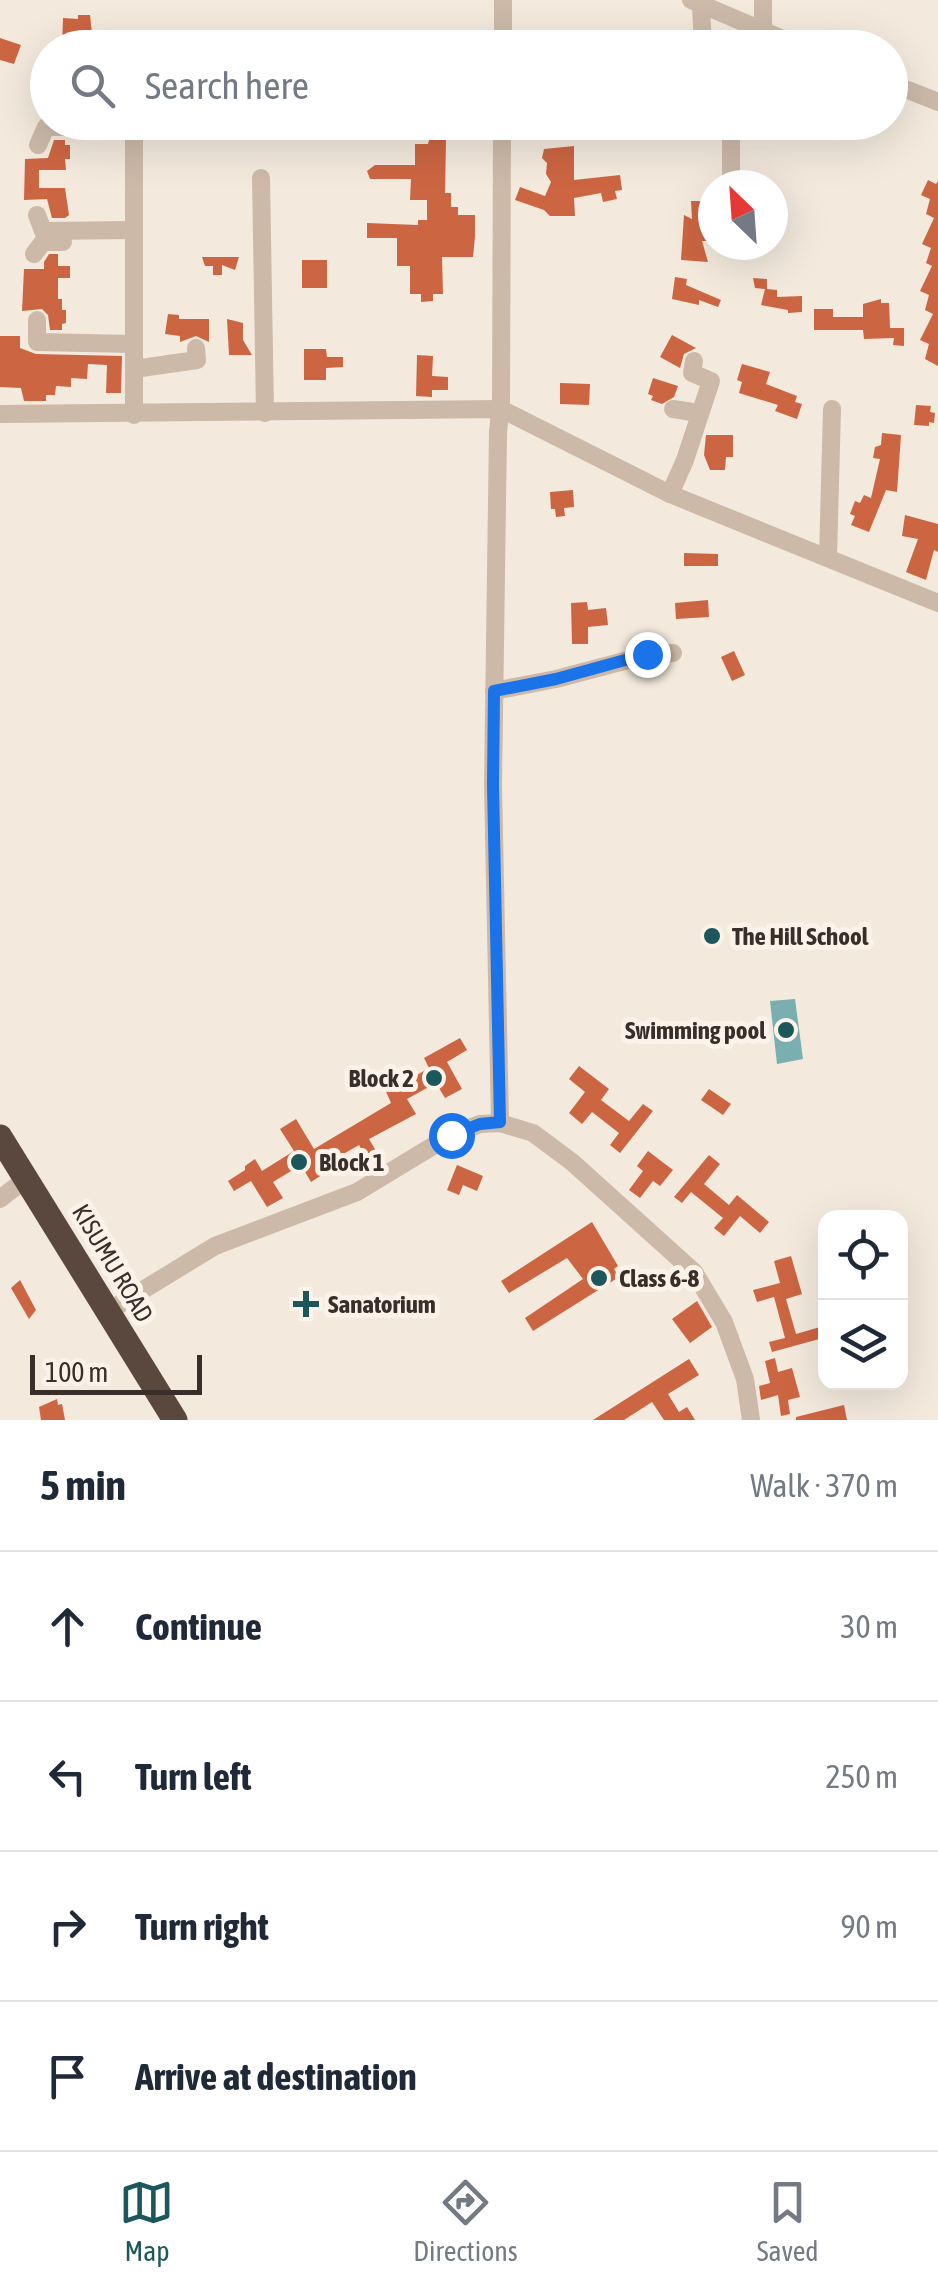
<!DOCTYPE html>
<meta charset="utf-8">
<style>
:root{--surface:#fff;--page:#f6f6f7;--text:#1f2937;--muted:#747a83;--line:#e0e1e3;--accent:#1c575c}
body{margin:0;font-family:"Asap Condensed",sans-serif;background:var(--page);color:var(--text)}
.controls{position:absolute;right:30px;bottom:30px;display:grid;overflow:hidden;border-radius:20px;box-shadow:0 10px 40px #0002}
.controls button{width:90px;height:90px;display:grid;place-items:center;padding:0;border:0;border-bottom:2px solid var(--line);background:var(--surface);color:var(--text);font:50px sans-serif}
.compass{position:absolute;left:698px;top:170px;width:90px;height:90px;border-radius:50%;background:var(--surface);box-shadow:0 10px 40px #0002;rotate:335deg}
.scale{position:absolute;left:30px;bottom:25px;width:172px;box-sizing:border-box;padding-left:10px;border:5px solid #392e28;border-top:0;font-size:28px;line-height:35px;white-space:nowrap;color:#392e28;-webkit-text-stroke:8px #fbf3e9;paint-order:stroke}
.stop{position:absolute;width:30px;height:30px;margin:-22px;border:8px solid #1a73e8;border-radius:50%;background:#fff}
.stop.end{background:#1a73e8;border-color:#fff;box-shadow:0 2px 10px #0008}
.list{margin:0;padding:0;list-style:none}
h2{display:flex;justify-content:space-between;align-items:center;height:130px;margin:0;padding:0 40px;font-size:42px}
h2 small{font-size:32px;font-weight:400;color:var(--muted)}
.list li{display:grid;grid-template-columns:65px 1fr auto;gap:30px;align-items:center;box-sizing:border-box;height:150px;padding:0 40px;border-top:2px solid var(--line)}
.list b{display:block;font-size:38px;white-space:nowrap}
.list em{font-size:32px;font-style:normal;color:var(--muted)}
.icon{flex:none;width:55px;height:55px;fill:none;stroke:currentColor;stroke-width:2;stroke-linecap:round;stroke-linejoin:round}
.map{position:relative;flex:none;width:938px;height:1420px;overflow:hidden}
.search{position:absolute;background:var(--surface);box-shadow:0 10px 40px #0002;left:30px;right:30px;top:30px;height:110px;display:flex;align-items:center;gap:25px;box-sizing:border-box;padding:0 35px;border-radius:55px;color:var(--muted);font-size:38px}
.sheet{height:730px;background:var(--surface)}
nav{display:flex;justify-content:space-around;align-items:center;box-sizing:border-box;height:140px;border-top:2px solid var(--line);background:var(--surface);font-size:28px;color:var(--muted)}
nav a{display:grid;justify-items:center;gap:5px}
nav .on{color:var(--accent)}
.map>svg:first-child{display:block}
.water{fill:#7aafb2}
.building{fill:#cc6542}
.lines{fill:none;stroke-linecap:round;stroke-linejoin:round}
.minor{stroke:#ccb9a8;stroke-width:18}
.highway{stroke:#5a483f;stroke-width:25}
.route{stroke:#1a73e8;stroke-width:12}
.poi-dot{fill:#1c575c;stroke:#fbf3e9;stroke-width:4}
.labels{text-anchor:middle;stroke-width:10;stroke-linejoin:round;paint-order:stroke}
.poi-label{font-size:25px;font-weight:bold;fill:#392e28;stroke:#fbf3e9;text-anchor:start}
.street-label{font-size:25px;fill:#392e28;stroke:#fbf3e9}
</style>
<div class="map">
<svg width="938" height="1420" viewBox="0 0 938 1420">
<rect width="100%" height="100%" fill="#f3e9dd"/>
<path class="water" d="M795,999L803,1059L777,1064L770,1001Z"/>
<g class="building">
<path d="M78,15H90L93,43L88,42V48H62L63,18L78,19Z"/>
<path d="M0,38L21,45L14,64L0,60Z"/>
<path d="M54,140H65V145H70V159H65L66,170H39V188H65L69,215L65,218H52L47,199L24,200L25,159L48,158Z"/>
<path d="M429,140H446L445,193H451V207H458V215H475V237L473,257H442L443,294H433V301L421,302V294H410V266H397V238H367V223L418,225V220H427V200H410L411,179H370L367,171L375,165H415V144H428Z"/>
<path d="M574,146V180L620,175L622,190L615,191L617,199L603,202L601,193L574,198L575,216H550L544,210L515,200L520,187L545,196L551,182L546,174L547,163L542,158L544,149Z"/>
<path d="M928,180L936,184L938,181V366L925,359L929,344L920,340L933,314L925,310L929,295L920,291L932,266L926,263L931,248L922,244L934,218L926,214L930,199L921,195Z"/>
<path d="M705,196H712L713,241H702L708,262L681,260L684,215L692,219L691,201H704Z"/>
<path d="M49,254H58V266H70V278H58V299H62V310H66V323L62,324V330H50L48,315L42,309L22,311L24,269H44V262Z"/>
<path d="M202,257H239L235,270L222,265V275H213V266H205Z"/>
<rect x="302" y="260" width="25" height="28"/>
<path d="M675,277L687,279L686,285L721,300L718,307L699,300V305L672,299Z"/>
<path d="M753,278L767,279V289L777,290V297L802,296V312L788,313V310L761,305L765,289L755,288Z"/>
<path d="M881,299V303H889L890,328H904V346L893,345L894,338L864,339L863,330H814V309H833V317H863V304Z"/>
<path d="M168,314L179,315V319H209V342L196,336L180,342V336L165,334Z"/>
<path d="M227,319L243,323V340L252,355H229Z"/>
<path d="M672,335L696,348L684,354L680,368L660,357Z"/>
<path d="M0,336H20V348L36,354L122,356L121,393H106L107,365L88,364L87,379L71,378V387L56,386L55,395H46V401H24L21,388L0,387Z"/>
<path d="M304,349H326L327,357H343V367L326,368V380H304Z"/>
<path d="M417,355L433,356L432,376L448,377V390H432V397L416,396Z"/>
<path d="M742,364L770,372L766,384L797,396L795,402L802,404L797,419L775,411L778,405L739,393L742,382L737,380Z"/>
<path d="M653,378L678,386L674,397L662,404L651,400L653,396L648,394Z"/>
<path d="M560,383L590,384L589,405L560,404Z"/>
<path d="M916,405L931,406L930,412L935,413L934,423L929,422V426L914,425Z"/>
<path d="M882,433L901,435L897,492L886,490L869,532L851,525L855,516L850,514L855,501L860,503L864,495L871,498L880,459L873,458L875,447L881,445Z"/>
<path d="M706,435H733V457H726L725,470H710L704,455Z"/>
<path d="M573,490L574,507L564,508L565,516L556,517L555,509H551L550,492Z"/>
<path d="M905,515L938,524V552L934,550L926,580L906,572L918,539L902,536Z"/>
<path d="M684,553L718,554V566H684Z"/>
<path d="M708,600L709,617L676,619L675,603Z"/>
<path d="M587,602L588,610L606,608L608,625L588,627V644H572L571,603Z"/>
<path d="M734,651L745,675L732,681L721,657Z"/>
<path d="M460,1038L467,1050L447,1062L462,1089L445,1098L436,1083L407,1099L416,1114L369,1139L380,1158L370,1164L359,1145L324,1165L328,1171L311,1182L301,1165L273,1182L283,1198L267,1207L251,1181L234,1191L228,1181L245,1170V1166L255,1159L262,1171L294,1151L280,1129L296,1119L314,1149L391,1103L378,1073L387,1067L398,1086L429,1068L424,1058Z"/>
<path d="M579,1066L609,1089L601,1100L629,1121L643,1104L653,1111L620,1153L610,1145L619,1133L592,1112L582,1124L569,1113L585,1092L569,1079Z"/>
<path d="M709,1089L731,1104L723,1115L701,1100Z"/>
<path d="M648,1151L673,1170L660,1186L653,1181L640,1198L629,1190L643,1171L637,1166Z"/>
<path d="M709,1155L720,1164L704,1184L729,1205L737,1195L769,1222L760,1233L740,1216L724,1236L714,1228L723,1218L691,1192L682,1203L674,1197Z"/>
<path d="M457,1165L483,1176L477,1191L463,1185L459,1195L447,1190Z"/>
<path d="M592,1222L618,1266L614,1269L619,1277L533,1331L525,1318L583,1279L567,1258L509,1293L501,1281Z"/>
<path d="M791,1256L802,1294L786,1299L796,1334L820,1327L823,1338L772,1352L769,1342L785,1338L774,1297L757,1302L753,1290L780,1283L774,1261Z"/>
<path d="M20,1280L36,1310L29,1319L11,1288Z"/>
<path d="M697,1301L712,1327L690,1343L672,1319Z"/>
<path d="M775,1358L778,1372L792,1368L800,1397L788,1400L790,1414L781,1416L778,1395L761,1400L759,1386L770,1383L765,1361Z"/>
<path d="M689,1359L699,1375L668,1394L679,1412L687,1407L695,1420H664L652,1402L624,1420H593Z"/>
<path d="M57,1399L58,1405L62,1404L65,1420H41L39,1407Z"/>
<path d="M844,1405L847,1420H796V1417Z"/>
</g>
<g class="lines">
<g class="minor">
<path d="M691,0L804,48"/>
<path d="M701,5L703,48"/>
<path d="M763,31V0"/>
<path d="M503,48V0"/>
<path d="M890,83L938,102"/>
<path d="M129,122L134,131V415"/>
<path d="M727,122L731,139V185"/>
<path d="M38,145L46,127H121L134,131"/>
<path d="M261,178L265,413"/>
<path d="M37,215L43,231L134,230"/>
<path d="M34,254L43,242H63"/>
<path d="M37,320V342L134,344"/>
<path d="M134,369L197,360L196,348"/>
<path d="M673,409L699,413"/>
<path d="M0,414L501,409L670,494L938,603"/>
<path d="M670,494L685,460L711,381L692,373L694,361"/>
<path d="M828,558L832,409"/>
<path d="M494,691L556,679L647,655L673,653"/>
<path d="M500,1123L493,785L498,432L501,403L502,122"/>
<path d="M0,1199L27,1178"/>
<path d="M107,1312L215,1246L357,1192L451,1135L480,1124L500,1123L533,1133L572,1162L694,1272L724,1322L745,1379L751,1420"/>
</g>
<path class="highway" d="M0,1137L175,1420"/>
</g>
<g class="lines">
<path class="route" d="M451,1135L480,1124L500,1122L493,785L494,691L556,679L647,654"/>
</g>
<g class="poi-dot">
<circle cx="712" cy="936" r="10"/>
<circle cx="786" cy="1030" r="10"/>
<circle cx="434" cy="1078" r="10"/>
<circle cx="299" cy="1162" r="10"/>
<circle cx="599" cy="1278" r="10"/>
<path d="M301 1289h10v10h10v10h-10v10h-10v-10h-10v-10h10z"/>
</g>
<g class="labels">
<g class="poi-label">
<text x="732" y="945">The Hill School</text>
<text x="766" y="1039" text-anchor="end">Swimming pool</text>
<text x="414" y="1087" text-anchor="end">Block 2</text>
<text x="319" y="1171">Block 1</text>
<text x="619" y="1287">Class 6-8</text>
<text x="328" y="1313">Sanatorium</text>
</g>
<g class="street-label">
<text transform="translate(113 1263) rotate(59)" y="9">KISUMU ROAD</text>
</g>
</g>
</svg>
<div class="controls">
<button><svg class="icon" aria-label="locate" viewBox="0 0 24 24"><circle cx="12" cy="12" r="6"/><path d="M12 2v4M12 18v4M2 12h4M18 12h4"/></svg></button>
<button><svg class="icon" aria-label="layers" viewBox="0 0 24 24"><path d="M12 4l9 5-9 5-9-5zM3 14l9 5 9-5"/></svg></button>
</div>
<svg class="compass" viewBox="-18 -18 36 36"><path d="M0-13l5 13h-10z" fill="#e53935"/><path d="M0 13l5-13h-10z" fill="#747a83"/></svg>
<div class="scale">100 m</div>
<div class="stop" style="left:451px;top:1135px"></div>
<div class="stop end" style="left:647px;top:654px"></div>
<div class="search"><svg class="icon" aria-label="search" viewBox="0 0 24 24"><circle cx="10" cy="10" r="6"/><path d="M15 15l6 6"/></svg>Search here</div>
</div>
<section class="sheet">
<h2>5 min<small>Walk · 370 m</small></h2>
<ul class="list">
<li><svg class="icon" aria-label="ahead" viewBox="0 0 24 24"><path d="M12 20V5M6 11l6-6 6 6"/></svg><div><b>Continue</b></div><em>30 m</em></li>
<li><svg class="icon" aria-label="left" viewBox="0 0 24 24"><path d="M17 20v-9H6M10 6l-5 5 5 5"/></svg><div><b>Turn left</b></div><em>250 m</em></li>
<li><svg class="icon" aria-label="right" viewBox="0 0 24 24"><path d="M7 20v-9h11M14 6l5 5-5 5"/></svg><div><b>Turn right</b></div><em>90 m</em></li>
<li><svg class="icon" aria-label="arrive" viewBox="0 0 24 24"><path d="M6 21V4h12l-3 4 3 4H6"/></svg><div><b>Arrive at destination</b></div></li>
</ul>
</section>
<nav>
<a class="on"><svg class="icon" aria-label="map" viewBox="0 0 24 24"><path d="M3 6l6-2 6 2 6-2v14l-6 2-6-2-6 2zM9 4v14M15 6v14"/></svg>Map</a>
<a><svg class="icon" aria-label="directions" viewBox="0 0 24 24"><path d="M12 3l9 9-9 9-9-9zM9 14v-3h6M13 9l2 2-2 2"/></svg>Directions</a>
<a><svg class="icon" aria-label="saved" viewBox="0 0 24 24"><path d="M7 4h10v16l-5-4-5 4z"/></svg>Saved</a>
</nav>
